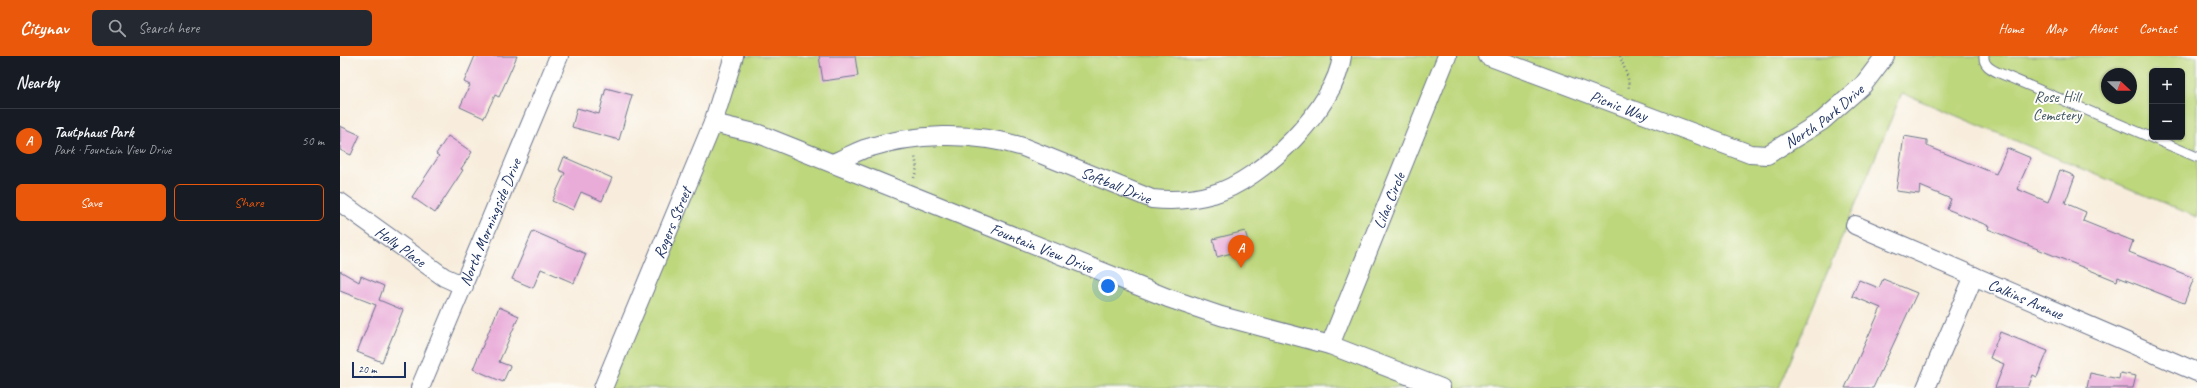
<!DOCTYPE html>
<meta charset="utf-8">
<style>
:root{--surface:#171b24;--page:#242831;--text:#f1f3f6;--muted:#9ea1a6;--line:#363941;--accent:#ea580c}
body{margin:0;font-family:Caveat,sans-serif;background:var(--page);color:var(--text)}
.controls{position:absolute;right:12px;top:12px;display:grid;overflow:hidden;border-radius:6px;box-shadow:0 1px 3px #0004}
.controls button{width:36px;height:36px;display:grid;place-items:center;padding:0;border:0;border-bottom:1px solid var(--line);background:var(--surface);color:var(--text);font:20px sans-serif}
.compass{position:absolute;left:1761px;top:12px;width:36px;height:36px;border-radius:50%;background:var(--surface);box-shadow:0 1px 3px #0004;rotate:112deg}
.scale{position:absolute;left:12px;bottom:10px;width:54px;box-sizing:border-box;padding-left:4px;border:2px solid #1b2f5e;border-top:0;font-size:11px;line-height:14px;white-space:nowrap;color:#1b2f5e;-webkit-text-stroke:3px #fdfcf7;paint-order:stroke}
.you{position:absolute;left:768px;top:230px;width:14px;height:14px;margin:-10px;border:3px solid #fff;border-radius:50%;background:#1a73e8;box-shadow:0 0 0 6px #1a73e833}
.badge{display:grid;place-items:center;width:26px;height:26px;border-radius:50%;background:var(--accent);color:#fff;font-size:13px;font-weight:700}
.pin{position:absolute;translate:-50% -33px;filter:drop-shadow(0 1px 2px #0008)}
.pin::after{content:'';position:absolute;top:21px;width:14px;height:12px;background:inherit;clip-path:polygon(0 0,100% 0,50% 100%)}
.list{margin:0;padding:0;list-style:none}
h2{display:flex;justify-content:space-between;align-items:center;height:52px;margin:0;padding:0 16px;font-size:17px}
h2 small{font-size:13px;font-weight:400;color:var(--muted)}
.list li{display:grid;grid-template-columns:26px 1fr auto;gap:12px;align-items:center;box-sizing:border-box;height:64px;padding:0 16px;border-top:1px solid var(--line)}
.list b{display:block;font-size:15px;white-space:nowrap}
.list p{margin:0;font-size:13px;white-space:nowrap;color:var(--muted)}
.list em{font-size:13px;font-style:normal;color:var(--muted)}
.actions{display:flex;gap:8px;padding:12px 16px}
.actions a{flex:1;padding:9px 0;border:1px solid var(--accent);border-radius:6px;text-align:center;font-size:14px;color:var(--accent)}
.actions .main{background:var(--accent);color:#fff}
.icon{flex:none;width:22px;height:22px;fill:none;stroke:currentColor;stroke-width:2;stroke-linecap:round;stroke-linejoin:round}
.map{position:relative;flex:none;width:1857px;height:332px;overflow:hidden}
header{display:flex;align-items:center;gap:24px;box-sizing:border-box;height:56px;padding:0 20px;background:var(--accent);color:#fff}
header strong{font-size:19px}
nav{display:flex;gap:22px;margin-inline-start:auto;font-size:14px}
.search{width:280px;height:36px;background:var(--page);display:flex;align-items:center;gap:10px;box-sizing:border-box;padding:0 14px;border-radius:6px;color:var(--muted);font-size:15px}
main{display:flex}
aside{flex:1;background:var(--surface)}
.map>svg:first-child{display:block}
.green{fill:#bdd77c;stroke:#6c836d;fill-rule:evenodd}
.building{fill:#e9acd9}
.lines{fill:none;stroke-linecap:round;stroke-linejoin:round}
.lane-casing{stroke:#68728a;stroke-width:11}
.street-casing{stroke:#68728a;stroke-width:20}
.path{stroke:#68728a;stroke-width:2.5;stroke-dasharray:1 3;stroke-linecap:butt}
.lane{stroke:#fff;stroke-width:9}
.street{stroke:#fff;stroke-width:18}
.labels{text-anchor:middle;stroke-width:4;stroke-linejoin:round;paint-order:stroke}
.park-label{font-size:16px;fill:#445966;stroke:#fdfcf7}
.street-label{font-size:16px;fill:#1b2f5e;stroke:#fdfcf7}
</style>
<header>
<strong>Citynav</strong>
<div class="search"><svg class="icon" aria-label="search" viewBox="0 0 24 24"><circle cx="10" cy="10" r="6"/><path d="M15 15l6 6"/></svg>Search here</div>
<nav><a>Home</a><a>Map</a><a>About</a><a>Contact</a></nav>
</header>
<main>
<aside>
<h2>Nearby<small></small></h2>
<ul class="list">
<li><span class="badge">A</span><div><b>Tautphaus Park</b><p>Park · Fountain View Drive</p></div><em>50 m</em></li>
</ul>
<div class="actions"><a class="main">Save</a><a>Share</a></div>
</aside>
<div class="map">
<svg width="1857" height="332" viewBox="0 0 1857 332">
<rect width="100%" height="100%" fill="#fdfcf7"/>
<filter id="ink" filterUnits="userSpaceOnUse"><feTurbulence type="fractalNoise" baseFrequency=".025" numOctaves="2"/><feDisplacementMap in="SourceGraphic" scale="8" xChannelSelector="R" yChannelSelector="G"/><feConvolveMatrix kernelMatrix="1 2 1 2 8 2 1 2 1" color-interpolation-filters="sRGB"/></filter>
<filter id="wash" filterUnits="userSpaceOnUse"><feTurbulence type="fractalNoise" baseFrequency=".012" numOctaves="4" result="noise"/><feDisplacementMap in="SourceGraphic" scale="16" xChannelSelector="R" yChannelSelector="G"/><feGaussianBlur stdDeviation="0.9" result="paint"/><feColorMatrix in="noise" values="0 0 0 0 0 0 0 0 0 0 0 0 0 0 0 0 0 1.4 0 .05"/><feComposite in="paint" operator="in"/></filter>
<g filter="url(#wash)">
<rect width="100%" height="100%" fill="#f8eddc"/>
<path class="green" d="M394,0H1857V161L1562,37L1439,332H263ZM1812,15H1842V81H1812ZM1767,18H1791V42H1767Z"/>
<g id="blocks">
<g class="building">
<path d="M135,0H177L159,41L155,39L144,62L120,51L130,29L124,26Z"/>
<path d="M479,0H515L518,20L483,25Z"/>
<path d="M266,32L292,39L279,84L232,71L237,52L259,58Z"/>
<path d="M0,70L20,79L11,99L0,94Z"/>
<path d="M108,80L132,96L121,113L123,114L95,157L72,141L99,100L96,98Z"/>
<path d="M1564,80L1587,84V90L1656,118L1667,92L1691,102L1677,133L1708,146L1720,114L1735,120L1725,147L1746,156L1743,165L1793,185L1789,196L1854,222L1844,247L1778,221L1777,225L1648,173L1649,170L1607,153L1611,143L1580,130L1579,138L1556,135Z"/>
<path d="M224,101L272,122L262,145L241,136L233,154L212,145L225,117L219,114Z"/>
<path d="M193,175L246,198L234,227L201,213L193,232L172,223Z"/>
<path d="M905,175L910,192L877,201L873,183Z"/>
<path d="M0,215L19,226L21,220L44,230L39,244L63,254L42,306L17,296L36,249L0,235Z"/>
<path d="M1543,223L1577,237L1533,332H1505L1541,252L1512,240L1519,224L1539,232Z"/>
<path d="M159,251L179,260L159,306L170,310L163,326L133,313Z"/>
<path d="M1660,276L1708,295L1697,321L1693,319L1688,332H1655L1664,308L1650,302Z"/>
<path d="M1750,317L1779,323L1780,317L1796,320L1793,332H1747Z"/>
</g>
</g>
</g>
<g filter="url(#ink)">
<use href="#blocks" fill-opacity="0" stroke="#68728a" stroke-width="1"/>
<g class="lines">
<defs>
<path id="lane" d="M1644,0C1643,9 1651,13 1657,16L1857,101"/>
<g id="street">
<path id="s1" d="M1148,0L1410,98L1427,99L1482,65L1523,29L1545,0"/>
<path id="s2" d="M373,67L419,78L828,242L881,260L990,289L1101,332"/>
<path id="s3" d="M493,107C503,103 514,97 524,93C574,77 632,75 683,91L812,143C832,145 853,144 873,138C921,125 996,51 1002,0"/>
<path id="s4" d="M0,146L104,221L124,230"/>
<path id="s5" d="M1515,169L1857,316"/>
<path id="s6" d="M990,289L1107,0"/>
<path id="s7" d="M80,332L219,0"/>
<path id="s8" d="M263,332L373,67L394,0"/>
<path d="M1586,332L1634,220"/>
</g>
</defs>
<use href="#lane" class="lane-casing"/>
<use href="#street" class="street-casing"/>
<g class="path">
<path d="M1280,0L1288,22L1289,34"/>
<path d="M574,122L577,112L575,100"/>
</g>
<use href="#lane" class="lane"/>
<use href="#street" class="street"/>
</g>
</g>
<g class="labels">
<g class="park-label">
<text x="1717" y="46">Rose Hill<tspan x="1717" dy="18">Cemetery</tspan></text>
</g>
<g class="street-label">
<text dy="6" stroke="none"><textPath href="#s1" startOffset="140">Picnic Way</textPath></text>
<text dy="6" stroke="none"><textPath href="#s1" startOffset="366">North Park Drive</textPath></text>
<text dy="6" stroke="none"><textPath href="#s3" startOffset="296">Softball Drive</textPath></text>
<text dy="6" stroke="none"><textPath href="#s6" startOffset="156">Lilac Circle</textPath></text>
<text dy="6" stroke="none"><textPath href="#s7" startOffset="180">North Morningside Drive</textPath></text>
<text dy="6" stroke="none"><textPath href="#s8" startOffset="179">Rogers Street</textPath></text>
<text dy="6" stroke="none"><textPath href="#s4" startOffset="75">Holly Place</textPath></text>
<text dy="6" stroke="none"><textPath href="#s2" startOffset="352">Fountain View Drive</textPath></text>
<text dy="6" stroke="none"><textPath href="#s5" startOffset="186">Calkins Avenue</textPath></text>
</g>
</g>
</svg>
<div class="controls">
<button>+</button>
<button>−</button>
</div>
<svg class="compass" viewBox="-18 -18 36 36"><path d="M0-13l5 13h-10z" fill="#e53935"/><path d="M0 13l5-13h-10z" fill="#9ea1a6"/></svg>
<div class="scale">20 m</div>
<div class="you"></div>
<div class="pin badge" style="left:901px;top:212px">A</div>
</div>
</main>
